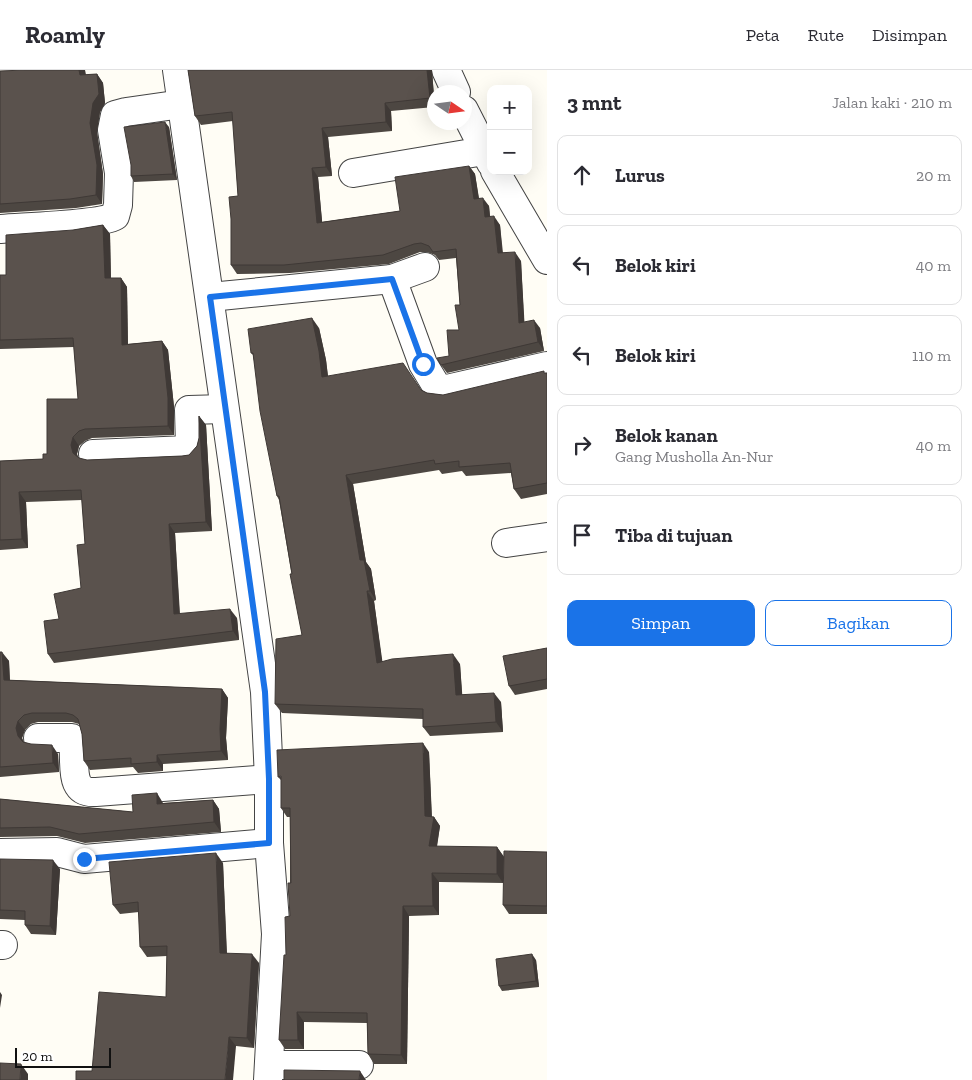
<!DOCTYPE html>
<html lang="id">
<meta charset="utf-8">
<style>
:root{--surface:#fff;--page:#f7f7f7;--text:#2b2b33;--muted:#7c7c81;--line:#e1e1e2;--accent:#1a73e8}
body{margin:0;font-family:"Zilla Slab",serif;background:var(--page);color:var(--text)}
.controls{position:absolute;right:15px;top:15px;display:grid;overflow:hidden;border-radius:10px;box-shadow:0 5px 20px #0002}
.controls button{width:45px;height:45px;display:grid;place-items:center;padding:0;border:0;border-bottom:1px solid var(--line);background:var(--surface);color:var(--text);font:25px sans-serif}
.compass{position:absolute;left:427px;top:15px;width:45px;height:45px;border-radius:50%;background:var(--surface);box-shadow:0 5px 20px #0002;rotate:103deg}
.scale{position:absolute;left:15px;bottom:12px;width:96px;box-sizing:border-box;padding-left:5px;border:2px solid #111;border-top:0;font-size:14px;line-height:18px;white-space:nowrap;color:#111;-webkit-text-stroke:4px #fff;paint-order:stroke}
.stop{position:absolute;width:15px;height:15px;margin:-11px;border:4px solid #1a73e8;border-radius:50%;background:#fff}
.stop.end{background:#1a73e8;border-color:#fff;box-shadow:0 1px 5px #0008}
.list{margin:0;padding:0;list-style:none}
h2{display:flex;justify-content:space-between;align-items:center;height:65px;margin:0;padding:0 20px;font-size:21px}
h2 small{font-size:16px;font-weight:400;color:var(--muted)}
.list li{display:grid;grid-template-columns:32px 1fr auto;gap:15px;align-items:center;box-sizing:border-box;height:80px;margin:0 10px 10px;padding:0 10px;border:1px solid var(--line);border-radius:10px}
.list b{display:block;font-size:19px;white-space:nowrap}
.list p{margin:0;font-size:16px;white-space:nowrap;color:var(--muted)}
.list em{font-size:16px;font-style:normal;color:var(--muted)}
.actions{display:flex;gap:10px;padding:15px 20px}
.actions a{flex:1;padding:11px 0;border:1px solid var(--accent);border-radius:10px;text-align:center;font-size:18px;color:var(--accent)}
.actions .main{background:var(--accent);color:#fff}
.icon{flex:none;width:28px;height:28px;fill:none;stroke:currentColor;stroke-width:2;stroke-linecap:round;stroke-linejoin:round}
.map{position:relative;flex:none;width:547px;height:1010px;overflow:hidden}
header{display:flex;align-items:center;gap:30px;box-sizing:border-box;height:70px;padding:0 25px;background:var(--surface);border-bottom:1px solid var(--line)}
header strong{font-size:24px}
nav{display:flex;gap:28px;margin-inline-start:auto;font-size:18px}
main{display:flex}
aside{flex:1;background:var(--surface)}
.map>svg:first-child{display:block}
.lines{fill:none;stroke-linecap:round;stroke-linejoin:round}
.minor-casing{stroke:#444;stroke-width:30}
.minor{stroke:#fff;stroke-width:28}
.wall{fill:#4d4742}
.shaded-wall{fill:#3f3936}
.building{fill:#5a524d;stroke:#3f3936}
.route{stroke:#1a73e8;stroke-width:6}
</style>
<header>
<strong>Roamly</strong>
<nav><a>Peta</a><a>Rute</a><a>Disimpan</a></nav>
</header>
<main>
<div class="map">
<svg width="547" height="1010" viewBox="0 0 547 1010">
<rect width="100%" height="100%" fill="#fffdf5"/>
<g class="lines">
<defs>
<g id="minor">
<path d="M177,0L265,622L269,709V773L276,864L268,1010"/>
<path d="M446,0L456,22"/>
<path d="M464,40L491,93"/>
<path d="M495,101L547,190"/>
<path d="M353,103L484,81"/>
<path d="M0,159C22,157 100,155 115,146L118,135L119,103L112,60L115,45L126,42L182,34"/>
<path d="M392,209L423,294L437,317L447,319L547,296"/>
<path d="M210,227L392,209L425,197"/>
<path d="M93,384L188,380L190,377L189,340L224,339"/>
<path d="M506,473L547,467"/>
<path d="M38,668H72C78,688 65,724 96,722L269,709"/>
<path d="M0,783L57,782L84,789L269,773"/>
<path d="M0,875H3"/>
<path d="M269,995H359"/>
</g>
</defs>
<use href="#minor" class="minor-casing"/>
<use href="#minor" class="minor"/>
</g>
<g class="wall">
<path d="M85,0L86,5L97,4L103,13L105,33L100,42L97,62L103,104L102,134L76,138L0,143V1Z"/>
<path d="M188,0H432L434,27V37L391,41L392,61L328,67L332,106L318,107L322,152L400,141L469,96L475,104L479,128L489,136L490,147L500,155L503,183L521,191L524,252L540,258L544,281L447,303L441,295L449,286L459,260L460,235L456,188L439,190L435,185L427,182H420L389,194L290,203L237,204L231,195L238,126L233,51L201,55L195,46Z"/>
<path d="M169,57L177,110L134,112L131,106V95Z"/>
<path d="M103,155L110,164L111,208H121L127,217L128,274L162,271L168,280L174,337V365L92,368L85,371L79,376L77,384L78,388L87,390L182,386L189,385L197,376L199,368V346L206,355L212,461L175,463L180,544L237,548L239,570L54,593L48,584L59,549L81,518L85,474L82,430L26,432L28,478L0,480V391L43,389L47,384L78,329L74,277L0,279V205H6L73,160Z"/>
<path d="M319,258L326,290L328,306L422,320L427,323L443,325L547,303V424L521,429L514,419L511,403L466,406L462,401L442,404L439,400L353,414L366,492L371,499L376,530L374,531L382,592L460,594L462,625L501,632L503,662L430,666L423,657V649L282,643L275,634L302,565L279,430L277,426L253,285L251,283Z"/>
<path d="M547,578V619L515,625L509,616Z"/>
<path d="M0,582L9,591L10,610L222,619L228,628L226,668L228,690L163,694V701L138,703L133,697L90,700L84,691L82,664L79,654L72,652H38L31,654L25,660L22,668L24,672L58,684L59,702L0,707Z"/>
<path d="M429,682L432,747H434L440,756L437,777H497L504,787L503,813L439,812V845L409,846L407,994H374L368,984L367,953L304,952V979H285L279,970L286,885L290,846V747H287L281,738V710L278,707Z"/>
<path d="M0,729L133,742L163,733L213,730L219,739L221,762L85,773L57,766L0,767Z"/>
<path d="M547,782V844H509L503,835Z"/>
<path d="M0,789L60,799L56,865L31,864L25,855V850L0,849Z"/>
<path d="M223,793L227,883L259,893L254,978L236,976L92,1001L166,927L167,886L147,887L140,877L139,842L120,844L113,835Z"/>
<path d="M536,890L539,917L502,921L499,916Z"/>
</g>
<g class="shaded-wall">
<path d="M79,0H85L86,14L80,5Z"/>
<path d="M427,0H432L434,27V36L430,28Z"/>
<path d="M97,4L103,13L105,33L100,42L97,62L103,104L102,134L96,125L90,53Z"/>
<path d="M385,33L391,41L392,61L386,52Z"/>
<path d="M165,52L169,57L177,110L173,104Z"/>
<path d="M322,58L328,67L332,106L326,97Z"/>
<path d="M469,96L475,104L480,137L474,129Z"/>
<path d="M312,98L318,107L323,161L317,153Z"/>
<path d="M483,128L489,136L491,156L485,147Z"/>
<path d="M494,146L500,155L503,192L498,183Z"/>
<path d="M103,155L110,164L111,217L105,208Z"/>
<path d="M515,182L521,191L525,262L519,253Z"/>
<path d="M121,208L127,217L128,284L122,275Z"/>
<path d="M312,248L319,258L326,290L329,316L322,307Z"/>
<path d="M534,250L540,258L544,281L538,272Z"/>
<path d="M162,271L168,280L174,337V365L168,356Z"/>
<path d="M199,346L206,355L212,461L206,452Z"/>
<path d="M73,367L79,376L77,384L80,392L73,383L71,375Z"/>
<path d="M346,405L353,414L366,492L371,499L376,530L370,521L360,490Z"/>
<path d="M19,422L26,432L28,478L22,469Z"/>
<path d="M169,454L175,463L180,553L174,544Z"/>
<path d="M367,521L374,531L384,603L377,593Z"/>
<path d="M230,539L237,548L239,570L233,561Z"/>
<path d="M2,582L9,591L10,619L4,610Z"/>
<path d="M453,584L460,594L463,635L456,625Z"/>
<path d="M222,619L228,628L226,668L228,690L221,681L220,659Z"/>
<path d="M494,623L501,632L503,662L496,652Z"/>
<path d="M18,651L25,660L22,668L24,675L18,666L16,658Z"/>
<path d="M423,673L429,682L432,755L425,746Z"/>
<path d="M52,675L58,684L59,702L53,693Z"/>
<path d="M157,685L163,694V701L157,692Z"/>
<path d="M157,723L163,733V743L157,734Z"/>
<path d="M213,730L219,739L221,762L214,752Z"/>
<path d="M434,747L440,756L435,786L429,776Z"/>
<path d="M497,777L504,787L503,813L497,804Z"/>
<path d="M216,783L223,793L227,893L220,883Z"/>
<path d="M53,790L60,799L56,865L50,856Z"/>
<path d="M432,803L439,812V845L433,836Z"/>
<path d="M403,836L409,846L407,994L401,985Z"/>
<path d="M252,884L259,893L254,978L247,968Z"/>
<path d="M532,884L536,890L539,917L536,911Z"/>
<path d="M0,922L2,925L0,938Z"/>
<path d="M297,942L304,952V979L298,970Z"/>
<path d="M229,967L236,976L233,1010H225Z"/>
<path d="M21,994L28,1004V1010H20Z"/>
<path d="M360,1001L366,1010H359Z"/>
</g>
<g class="building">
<path d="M25,0H79L80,5L97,4L99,24L93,33L90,53L97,95L96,125L70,129L0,134V1Z"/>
<path d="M188,0H427L430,28L385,33L386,52L322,58L326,97L312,98L317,153L400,141L395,107L469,96L474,129L483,128L485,147L494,146L498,183L515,182L519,253L534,250L538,272L441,295L437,288L449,286L447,260H459L455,235H460L456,179L433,182L429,176L421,173L414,174L383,185L284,195H231V149L229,127L238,126L232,42L195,46Z"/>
<path d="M165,52L173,104L131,106V95L124,57Z"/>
<path d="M103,155L105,208H121L122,275L162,271L168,328V356L85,359L79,361L73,367L71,375L73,383L79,388L87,390L182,386L189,385L197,376L199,368V346L206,452L169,454L174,544L230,539L233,561L48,584L44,551L59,549L54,524L81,518L77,475L85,474L81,420L19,422L22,469L0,470V391L43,389V384H47V329H78L73,268L0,270V205H6V165L73,160Z"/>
<path d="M312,248L319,281L322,307L403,293L421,320L427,323L443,325L544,301V303H547V413L514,419L510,393L459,397V391L435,394L434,390L346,405L360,490H364L370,521H367L377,593L392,589L453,584L456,625L494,623L496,652L423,657V639L275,634L276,569L302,565L290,504H292L279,426H277L260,341L253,283H251L248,259Z"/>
<path d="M547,578V609L509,616L503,586Z"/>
<path d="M0,582H2L4,610L222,619L220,659L221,681L157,685V692L131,694V688L84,691L82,664L78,649L73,645L66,643H32L24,645L18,651L16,658L18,666L23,672L31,674L52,675L53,693L0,697Z"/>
<path d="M423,673L425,746L434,747L429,776L497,777V804L432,803L433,836H403L401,985L368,984L367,943L297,942L298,970H279L284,885H286L285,847L290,846L288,813H291L290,738H281V706L278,707L277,680Z"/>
<path d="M157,723V734L213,730L214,752L79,764L50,757L0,758V729L133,742L132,725Z"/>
<path d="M504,781L547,782V836L503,835Z"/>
<path d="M216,783L220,883L252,884L247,968L229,967L225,1010H76V1001H92L99,922L166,927L167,876L140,877L138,832L113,835L109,792Z"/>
<path d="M0,789L53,790L50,856L25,855V841L0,840Z"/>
<path d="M532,884L536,911L499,916L496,889Z"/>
<path d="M0,993L21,994L20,1010H0Z"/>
<path d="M284,1000L360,1001L359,1010H284Z"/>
</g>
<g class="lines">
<path class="route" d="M84,789L269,773V709L265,622L210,227L392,209L423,294"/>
</g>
</svg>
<div class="controls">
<button>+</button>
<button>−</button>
</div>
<svg class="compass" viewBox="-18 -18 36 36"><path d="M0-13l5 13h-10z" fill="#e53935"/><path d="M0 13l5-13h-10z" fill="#7c7c81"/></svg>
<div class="scale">20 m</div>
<div class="stop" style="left:423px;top:294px"></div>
<div class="stop end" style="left:84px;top:789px"></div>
</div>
<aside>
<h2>3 mnt<small>Jalan kaki · 210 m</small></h2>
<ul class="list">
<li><svg class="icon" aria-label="ahead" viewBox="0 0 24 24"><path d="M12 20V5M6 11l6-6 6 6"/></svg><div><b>Lurus</b></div><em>20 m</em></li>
<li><svg class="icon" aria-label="left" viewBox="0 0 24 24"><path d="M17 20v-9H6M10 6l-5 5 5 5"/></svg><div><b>Belok kiri</b></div><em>40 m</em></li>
<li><svg class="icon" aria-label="left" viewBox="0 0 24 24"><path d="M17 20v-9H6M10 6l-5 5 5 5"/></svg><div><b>Belok kiri</b></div><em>110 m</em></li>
<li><svg class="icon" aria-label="right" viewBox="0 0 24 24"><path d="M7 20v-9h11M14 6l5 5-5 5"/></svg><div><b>Belok kanan</b><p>Gang Musholla An-Nur</p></div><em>40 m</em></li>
<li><svg class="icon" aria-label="arrive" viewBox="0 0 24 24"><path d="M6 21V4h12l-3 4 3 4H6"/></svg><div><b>Tiba di tujuan</b></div></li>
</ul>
<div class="actions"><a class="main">Simpan</a><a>Bagikan</a></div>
</aside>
</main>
